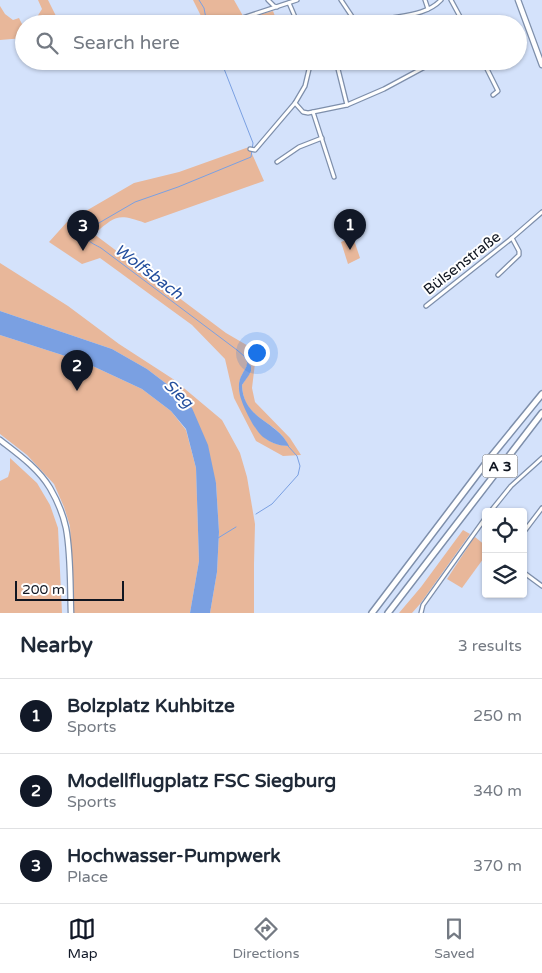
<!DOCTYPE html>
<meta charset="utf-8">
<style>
:root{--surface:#fff;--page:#f6f6f7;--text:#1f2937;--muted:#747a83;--line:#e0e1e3;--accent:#111827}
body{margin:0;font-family:"Varela Round",sans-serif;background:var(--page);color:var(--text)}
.controls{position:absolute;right:15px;bottom:15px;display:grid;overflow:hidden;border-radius:5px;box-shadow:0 1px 4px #0004}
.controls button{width:45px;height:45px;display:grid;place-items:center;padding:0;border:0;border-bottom:1px solid var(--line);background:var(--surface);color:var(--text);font:25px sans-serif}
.scale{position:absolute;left:15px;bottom:12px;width:109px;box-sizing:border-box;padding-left:5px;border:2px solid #101621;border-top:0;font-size:14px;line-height:18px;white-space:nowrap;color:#101621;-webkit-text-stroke:4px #fff;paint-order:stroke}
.you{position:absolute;left:256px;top:352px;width:18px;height:18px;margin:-12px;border:4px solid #fff;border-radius:50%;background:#1a73e8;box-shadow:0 0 0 8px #1a73e833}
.badge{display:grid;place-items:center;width:32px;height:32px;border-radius:50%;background:var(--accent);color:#fff;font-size:16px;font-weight:700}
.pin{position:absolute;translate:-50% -41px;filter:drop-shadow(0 1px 2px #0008)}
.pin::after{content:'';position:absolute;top:26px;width:18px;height:15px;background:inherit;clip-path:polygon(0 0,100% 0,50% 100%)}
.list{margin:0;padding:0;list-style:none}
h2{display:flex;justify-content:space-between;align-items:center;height:65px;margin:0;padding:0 20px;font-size:21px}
h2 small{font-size:16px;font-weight:400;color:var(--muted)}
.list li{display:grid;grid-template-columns:32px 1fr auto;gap:15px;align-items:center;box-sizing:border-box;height:75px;padding:0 20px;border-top:1px solid var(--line)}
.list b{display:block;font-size:19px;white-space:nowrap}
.list p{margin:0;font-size:16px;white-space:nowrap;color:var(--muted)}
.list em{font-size:16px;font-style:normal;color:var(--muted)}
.icon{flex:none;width:28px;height:28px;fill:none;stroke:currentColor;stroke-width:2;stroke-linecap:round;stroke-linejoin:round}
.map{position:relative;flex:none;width:542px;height:613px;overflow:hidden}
.search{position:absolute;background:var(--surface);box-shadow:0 1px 4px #0004;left:15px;right:15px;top:15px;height:55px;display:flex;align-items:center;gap:12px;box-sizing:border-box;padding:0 18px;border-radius:28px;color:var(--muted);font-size:19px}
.sheet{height:290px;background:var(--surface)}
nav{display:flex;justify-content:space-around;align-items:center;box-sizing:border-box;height:70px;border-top:1px solid var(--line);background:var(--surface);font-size:14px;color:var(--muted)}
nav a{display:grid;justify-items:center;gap:2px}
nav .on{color:var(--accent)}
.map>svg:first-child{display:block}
.green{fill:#e8b79a;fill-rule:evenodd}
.water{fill:#7aa0e2}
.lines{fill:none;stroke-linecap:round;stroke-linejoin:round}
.stream{stroke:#7aa0e2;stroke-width:1}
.street-casing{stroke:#7e8fab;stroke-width:5.5}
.secondary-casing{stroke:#7e8fab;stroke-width:7}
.highway-casing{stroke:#7e8fab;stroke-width:8}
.street{stroke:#fff;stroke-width:3}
.secondary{stroke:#fff;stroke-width:4.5}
.highway{stroke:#fff;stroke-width:5}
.labels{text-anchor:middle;stroke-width:4;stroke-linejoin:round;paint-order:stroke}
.shield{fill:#fff;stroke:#585c64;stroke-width:1}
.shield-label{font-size:14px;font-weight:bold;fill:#101621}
.street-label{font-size:15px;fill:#101621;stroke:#fff}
.water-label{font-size:16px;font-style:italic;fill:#234e9d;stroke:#fff}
</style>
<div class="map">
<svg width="542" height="613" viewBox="0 0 542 613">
<rect width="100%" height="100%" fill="#d4e2fb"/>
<g class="green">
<path d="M38,0H48L60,24H37V17L42,9Z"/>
<path d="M193,0H234L243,16L218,24H205Z"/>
<path d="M0,6L5,14L13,20L19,18L24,28V38L0,40Z"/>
<path d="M273,11L278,24H229Z"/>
<path d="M249,147L264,181L145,223C117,213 116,216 94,234L226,333L250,347L256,355L252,388L255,402L290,438L301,455L283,456L256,441L234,398L225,359L192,325L100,258L82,264L49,242L67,222L134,183L179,172ZM248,364L251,371L242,385C243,422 279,420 288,446C262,445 252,425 244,403C242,399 239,393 239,389C238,379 244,372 248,364Z"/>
<path d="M353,237L360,258L348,264L341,242Z"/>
<path d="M0,263L68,306L119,344L173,379L222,420L240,453L247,477L255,524L254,564V613H210L217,572L219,532L216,483L168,385L147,369L112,349L0,311Z"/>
<path d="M0,335L84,362L142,389L171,411L186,430L196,468L199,561L190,613H74L70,526L64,507L54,484L27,455L0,434Z"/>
<path d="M10,458L37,483L50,505L58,528L62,613H0V481L8,477L10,470Z"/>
<path d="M463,530L470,534L420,604L412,613H399L421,587Z"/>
<path d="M475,537L486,546V555L462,588L447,579L473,539Z"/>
</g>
<g class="water">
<path d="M0,311L112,349L147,369L168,385L192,408L208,445L216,483L219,532L217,572L210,613H190L199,561L196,468L186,429L171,411L142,389L84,362L0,335Z"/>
<path d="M248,363L251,366V371L249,375L242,385C243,420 277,420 289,446C279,446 271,443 263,437C254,430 239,400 239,389C238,377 244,373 248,363Z"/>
</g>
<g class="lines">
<g class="stream">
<path d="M199,0L204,8L207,24"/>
<path d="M221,61L253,143L251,157L178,187L135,202L92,227C78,238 92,243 101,248L237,350L244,356L248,363L247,365"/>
<path d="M256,514L272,504L298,475L300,466L297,456L288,446"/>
<path d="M218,538L236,527"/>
</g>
<defs>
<g id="street">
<path d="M268,0L274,6L277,7"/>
<path d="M341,0L357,24"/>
<path d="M425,0L428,9"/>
<path d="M451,0L464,24"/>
<path d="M289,3L298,24"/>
<path d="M224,24L297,0"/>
<path d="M372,24C379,22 385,19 392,18C409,15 429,13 441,0"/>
<path d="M514,24H515"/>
<path d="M309,61L310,65L305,86L295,103L303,112L308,113L347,105L384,89L436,61"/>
<path d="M336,61L347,105"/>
<path d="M483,61L498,91L493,95"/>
<path d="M313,112L334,177"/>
<path d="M250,149L255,150L295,103"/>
<path d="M277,162L299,147L322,138"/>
<path d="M498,275L519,255V251L512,238"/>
<path d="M426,306L512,238L542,212"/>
<path d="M490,512L511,486L542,458"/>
<path d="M523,533L542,508"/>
<path d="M523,572L542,586"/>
<path d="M421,613L423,605L486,517"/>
</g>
<g id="secondary">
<path d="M518,0L542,65"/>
<path d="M0,440C18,454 38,468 50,488C57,500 63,514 66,528C71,554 70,586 71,613"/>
</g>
<g id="highway">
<path d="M372,613L489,459L542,394"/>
<path d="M388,613L542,413"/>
</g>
</defs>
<use href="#street" class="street-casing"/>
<use href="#secondary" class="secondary-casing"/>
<use href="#highway" class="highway-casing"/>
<use href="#street" class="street"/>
<use href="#secondary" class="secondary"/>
<use href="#highway" class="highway"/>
</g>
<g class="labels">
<rect class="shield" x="482.5" y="454.5" width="35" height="23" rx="4"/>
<g class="shield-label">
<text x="500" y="471">A 3</text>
</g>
<g class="street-label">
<text transform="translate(462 263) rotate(-38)" y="5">Bülsenstraße</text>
</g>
<g class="water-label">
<text transform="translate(149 271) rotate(37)" y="6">Wolfsbach</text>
<text transform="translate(179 393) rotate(43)" y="6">Sieg</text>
</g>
</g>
</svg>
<div class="controls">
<button><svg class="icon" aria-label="locate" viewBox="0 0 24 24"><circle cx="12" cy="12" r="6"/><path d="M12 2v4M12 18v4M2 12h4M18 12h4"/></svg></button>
<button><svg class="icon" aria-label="layers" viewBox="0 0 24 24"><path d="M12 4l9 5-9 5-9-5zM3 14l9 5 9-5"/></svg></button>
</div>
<div class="scale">200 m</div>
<div class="you"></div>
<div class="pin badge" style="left:350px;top:250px">1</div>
<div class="pin badge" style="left:77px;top:391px">2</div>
<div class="pin badge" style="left:83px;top:251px">3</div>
<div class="search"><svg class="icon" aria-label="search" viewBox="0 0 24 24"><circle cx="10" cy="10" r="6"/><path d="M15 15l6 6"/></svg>Search here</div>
</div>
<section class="sheet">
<h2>Nearby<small>3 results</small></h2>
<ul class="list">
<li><span class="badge">1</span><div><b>Bolzplatz Kuhbitze</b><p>Sports</p></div><em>250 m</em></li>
<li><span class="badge">2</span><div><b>Modellflugplatz FSC Siegburg</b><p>Sports</p></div><em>340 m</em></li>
<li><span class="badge">3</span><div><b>Hochwasser-Pumpwerk</b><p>Place</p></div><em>370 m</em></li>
</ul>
</section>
<nav>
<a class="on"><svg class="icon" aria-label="map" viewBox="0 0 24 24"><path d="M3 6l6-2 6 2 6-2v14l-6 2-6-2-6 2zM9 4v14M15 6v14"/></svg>Map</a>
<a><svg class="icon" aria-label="directions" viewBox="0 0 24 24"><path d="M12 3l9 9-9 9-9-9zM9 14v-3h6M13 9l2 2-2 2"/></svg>Directions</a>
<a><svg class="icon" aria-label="saved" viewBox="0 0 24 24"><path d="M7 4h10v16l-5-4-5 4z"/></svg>Saved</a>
</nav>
